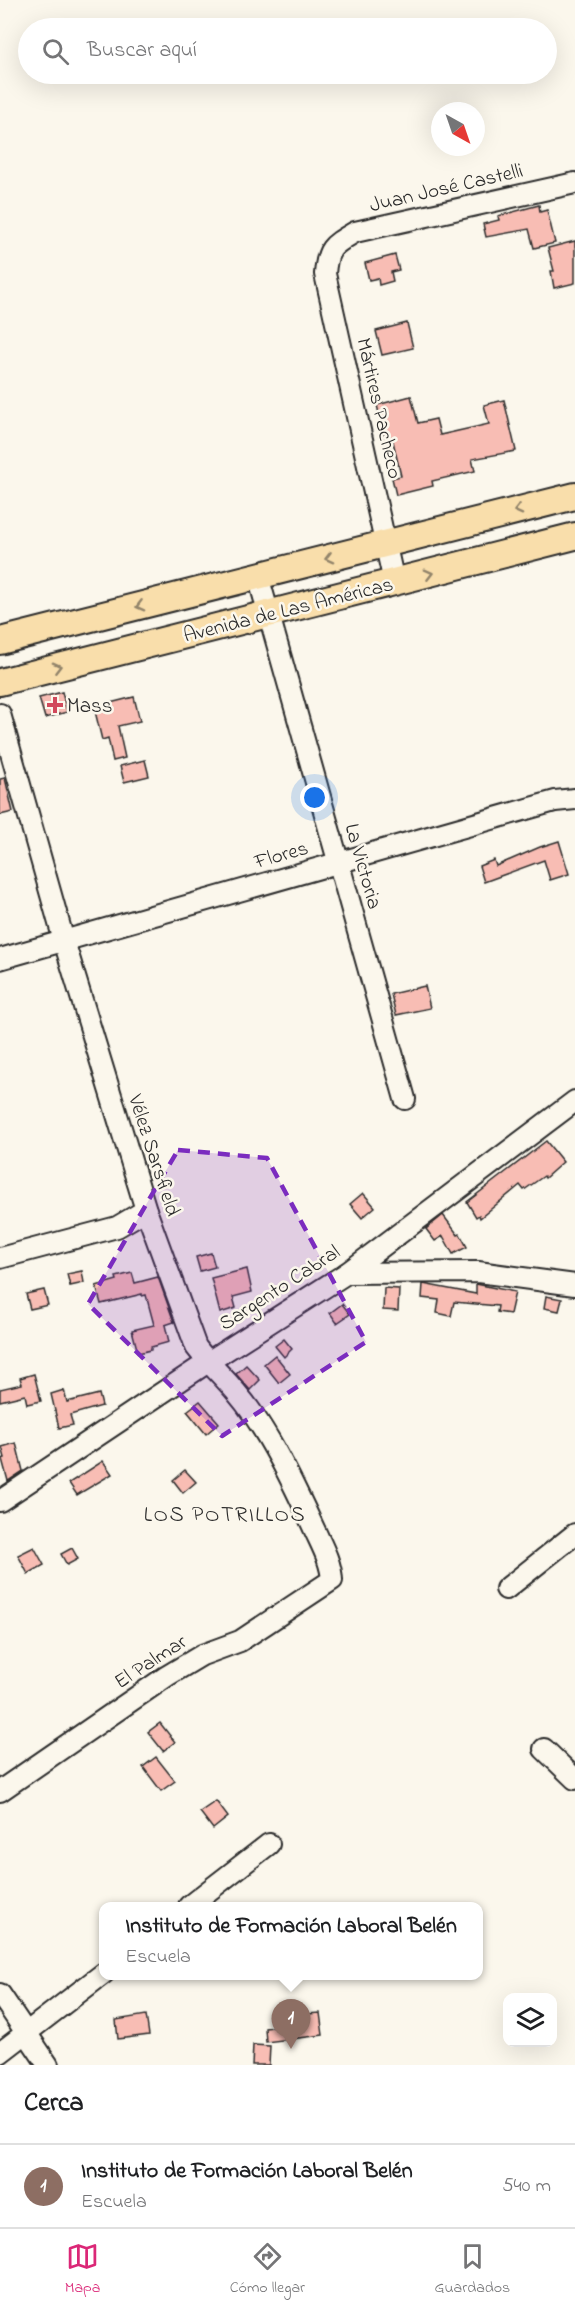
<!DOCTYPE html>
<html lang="es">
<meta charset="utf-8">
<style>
:root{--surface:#fff;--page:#f2f2f2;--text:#202124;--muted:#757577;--line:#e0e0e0;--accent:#db2777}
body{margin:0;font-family:"Indie Flower",sans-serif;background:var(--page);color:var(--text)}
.controls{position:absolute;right:18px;bottom:18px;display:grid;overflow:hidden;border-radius:12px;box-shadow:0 6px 24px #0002}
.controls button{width:54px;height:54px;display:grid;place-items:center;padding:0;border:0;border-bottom:2px solid var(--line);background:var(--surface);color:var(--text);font:30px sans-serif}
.compass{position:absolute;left:431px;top:102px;width:54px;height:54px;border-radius:50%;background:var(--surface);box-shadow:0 6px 24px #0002;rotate:140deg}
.you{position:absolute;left:315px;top:798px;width:21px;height:21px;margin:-15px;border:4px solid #fff;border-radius:50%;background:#1a73e8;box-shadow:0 0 0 9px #1a73e833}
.badge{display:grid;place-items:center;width:39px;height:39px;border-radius:50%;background:var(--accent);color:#fff;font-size:20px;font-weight:700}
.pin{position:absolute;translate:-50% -50px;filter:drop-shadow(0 2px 3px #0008)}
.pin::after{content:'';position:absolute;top:32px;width:21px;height:18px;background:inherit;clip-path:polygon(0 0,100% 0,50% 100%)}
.popup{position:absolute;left:99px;top:1902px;width:384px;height:78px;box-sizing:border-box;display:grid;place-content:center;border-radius:12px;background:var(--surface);filter:drop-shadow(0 2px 4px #0005);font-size:20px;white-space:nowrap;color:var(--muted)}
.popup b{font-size:22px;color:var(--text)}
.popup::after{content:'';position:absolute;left:50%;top:100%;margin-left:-12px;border:12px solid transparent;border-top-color:var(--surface)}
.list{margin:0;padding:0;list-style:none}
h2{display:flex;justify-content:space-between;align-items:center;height:78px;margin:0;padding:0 24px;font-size:26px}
h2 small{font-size:20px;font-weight:400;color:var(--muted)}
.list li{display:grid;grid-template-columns:39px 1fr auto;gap:18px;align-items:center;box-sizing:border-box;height:84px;padding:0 24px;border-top:2px solid var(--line)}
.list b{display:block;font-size:22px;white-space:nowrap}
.list p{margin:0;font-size:20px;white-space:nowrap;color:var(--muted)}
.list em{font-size:20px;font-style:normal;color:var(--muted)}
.icon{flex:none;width:33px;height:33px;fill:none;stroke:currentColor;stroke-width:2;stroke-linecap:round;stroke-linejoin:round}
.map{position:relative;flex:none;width:575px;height:2065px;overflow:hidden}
.search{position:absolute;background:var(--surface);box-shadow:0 6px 24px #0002;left:18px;right:18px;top:18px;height:66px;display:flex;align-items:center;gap:15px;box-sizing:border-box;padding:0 21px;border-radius:33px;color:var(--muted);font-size:22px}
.sheet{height:162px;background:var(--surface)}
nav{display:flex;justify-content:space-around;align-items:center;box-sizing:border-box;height:84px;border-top:2px solid var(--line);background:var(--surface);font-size:16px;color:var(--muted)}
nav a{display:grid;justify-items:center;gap:3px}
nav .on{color:var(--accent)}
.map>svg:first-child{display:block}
.building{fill:#f8bdb4;stroke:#2b2b2b;stroke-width:1.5}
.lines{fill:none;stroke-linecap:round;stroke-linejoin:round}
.minor-casing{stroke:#2b2b2b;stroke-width:24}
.major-casing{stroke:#2b2b2b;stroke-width:30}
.minor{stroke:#fbf7ec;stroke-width:20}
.major{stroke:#f9deab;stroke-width:26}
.oneway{stroke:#92846b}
.marked{fill:#7b2cbf;fill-opacity:0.2;stroke:#7b2cbf;stroke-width:4.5;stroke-dasharray:12 8;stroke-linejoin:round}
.poi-dot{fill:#d1495b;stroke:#fbf7ec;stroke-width:2}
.labels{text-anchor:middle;stroke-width:5;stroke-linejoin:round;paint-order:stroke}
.street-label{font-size:21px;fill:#2b2b2b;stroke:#fbf7ec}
.poi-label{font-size:21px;fill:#2b2b2b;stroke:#fbf7ec;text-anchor:start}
.neighbourhood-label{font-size:22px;letter-spacing:1.5px;fill:#2b2b2b;stroke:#fbf7ec}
</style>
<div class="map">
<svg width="575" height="2065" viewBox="0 0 575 2065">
<rect width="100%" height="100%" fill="#fbf7ec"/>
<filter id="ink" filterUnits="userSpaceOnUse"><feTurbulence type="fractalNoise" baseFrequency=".0167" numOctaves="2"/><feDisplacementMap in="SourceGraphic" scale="12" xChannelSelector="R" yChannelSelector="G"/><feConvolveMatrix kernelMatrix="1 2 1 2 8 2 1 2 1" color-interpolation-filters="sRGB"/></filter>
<g filter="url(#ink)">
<g class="building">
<path d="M539,205L540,212L547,210L555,243L534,248L529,229L486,237L483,224L499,220L498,216Z"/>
<path d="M575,241V283L554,288L551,271H554L548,248Z"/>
<path d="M395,255L399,270L391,272L393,281L379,285L378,278L369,280L365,263Z"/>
<path d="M407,323L413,348L382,355L376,331Z"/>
<path d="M411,396L418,423L436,419L440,435L489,424L484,405L504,400L516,451L472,459L475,471L432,481L433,486L396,495L392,478L401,476L392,437L385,439L377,405Z"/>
<path d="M62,692L67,712L45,718L39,698Z"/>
<path d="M134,697L140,721L118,726L125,758L113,761L108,738L102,740L94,707Z"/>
<path d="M145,760L149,776L124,782L120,766Z"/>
<path d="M5,778L13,812L0,815V779Z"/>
<path d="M559,841L569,874L550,880L544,860L484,882L479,866L494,860L496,866L540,847Z"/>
<path d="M425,986L430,1008L396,1015L391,994Z"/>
<path d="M546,1141L563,1162L545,1178L544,1176L524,1190L520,1185L480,1218L479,1215L476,1217L467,1202Z"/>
<path d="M363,1193L375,1207L362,1218L350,1204Z"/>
<path d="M443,1215L458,1235L460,1234L467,1247L453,1254L443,1236L435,1241L426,1229Z"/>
<path d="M211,1253L215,1267L200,1271L196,1257Z"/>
<path d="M247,1269L252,1292L233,1297L236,1308L220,1313L211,1278Z"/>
<path d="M82,1271L84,1283L70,1286L67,1274Z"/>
<path d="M132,1273L135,1283L158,1277L174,1322L165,1325L169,1342L151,1347V1350L138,1353L132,1330L154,1325L146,1295L142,1296V1294L101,1304L96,1286L117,1280L116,1277Z"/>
<path d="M423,1284L476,1294V1284L515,1292L510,1314L497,1312L498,1306L454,1302L451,1316L437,1313L439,1300L422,1298Z"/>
<path d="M384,1288L399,1289L398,1311L383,1310Z"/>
<path d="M44,1290L48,1305L30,1309L26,1294Z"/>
<path d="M546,1296L562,1299L559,1311L544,1308Z"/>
<path d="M342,1304L350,1314L337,1323L330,1313Z"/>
<path d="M284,1339L292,1349L284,1357L275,1346Z"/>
<path d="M275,1355L290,1374L279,1383L264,1364Z"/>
<path d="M246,1365L260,1380L250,1390L236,1374Z"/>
<path d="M34,1374L41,1401L27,1404L25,1395L0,1401V1389L22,1384L20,1378Z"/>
<path d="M64,1390L67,1402L99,1394L102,1406L70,1415L73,1425L59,1428L51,1394Z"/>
<path d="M200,1401L219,1423L206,1434L187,1411Z"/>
<path d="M16,1443L23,1471L8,1481L2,1459L5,1458L2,1447Z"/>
<path d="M103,1461L112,1474L77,1495L69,1483Z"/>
<path d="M185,1470L196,1482L183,1493L173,1480Z"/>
<path d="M34,1547L44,1565L28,1574L18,1555Z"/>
<path d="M72,1548L78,1559L67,1565L61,1554Z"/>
<path d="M160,1723L175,1742L163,1751L148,1732Z"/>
<path d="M156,1757L175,1781L161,1791L143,1767Z"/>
<path d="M216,1801L228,1817L213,1829L200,1812Z"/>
<path d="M320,2013L323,2035L266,2042L265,2028L305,2023L307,2014Z"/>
<path d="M146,2015L149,2035L118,2039L116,2020Z"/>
<path d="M253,2045L270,2046L269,2065H252Z"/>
</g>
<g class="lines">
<defs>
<g id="minor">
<path d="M258,576L405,1099"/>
<path d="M394,582L325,274C327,247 333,245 355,232L575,183"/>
<path d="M0,714L64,941L146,1210L196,1347C208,1363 223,1376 236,1392C268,1429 295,1487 316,1533C323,1548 331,1563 332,1580L240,1641L202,1655L167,1676L0,1791"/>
<path d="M0,959L555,801L575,799"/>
<path d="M0,1258L117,1227L146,1210"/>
<path d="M347,1273L478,1272L575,1285"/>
<path d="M0,1501L208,1362L347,1273L575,1101"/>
<path d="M506,1589L575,1534"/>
<path d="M544,1749L575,1779"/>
<path d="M189,1906L269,1844"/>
<path d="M0,1994L48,2065"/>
<path d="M0,2053L104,1973"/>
</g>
<g id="major">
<path d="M0,641L575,496"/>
<path d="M0,682L575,536"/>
</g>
</defs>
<use href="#minor" class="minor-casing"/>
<use href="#major" class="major-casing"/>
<use href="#minor" class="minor"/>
<use href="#major" class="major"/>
</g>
<defs><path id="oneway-chevron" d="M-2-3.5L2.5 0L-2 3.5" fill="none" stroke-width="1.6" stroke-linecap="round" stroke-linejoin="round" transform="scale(1.5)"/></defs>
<g class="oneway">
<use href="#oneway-chevron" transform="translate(518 510) rotate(166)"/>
<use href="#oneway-chevron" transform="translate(329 558) rotate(166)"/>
<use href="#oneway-chevron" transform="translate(429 574) rotate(-14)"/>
<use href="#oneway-chevron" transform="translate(140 606) rotate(166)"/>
<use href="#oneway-chevron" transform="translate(57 667) rotate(-14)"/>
</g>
</g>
<path class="marked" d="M178,1150L267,1158L366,1342L222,1436L88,1304Z"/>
<path class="poi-dot" d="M52 696h6v6h6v6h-6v6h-6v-6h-6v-6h6z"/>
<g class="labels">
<g class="street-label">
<text transform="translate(446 187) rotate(-13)" y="7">Juan José Castelli</text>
<text transform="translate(380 408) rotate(77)" y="7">Mártires Pacheco</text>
<text transform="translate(288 609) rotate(-14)" y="7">Avenida de Las Américas</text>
<text transform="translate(281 854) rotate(-16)" y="7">Flores</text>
<text transform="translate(364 866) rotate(74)" y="7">La Victoria</text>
<text transform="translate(155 1155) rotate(72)" y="7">Vélez Sarsfield</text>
<text transform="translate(279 1287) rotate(-33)" y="7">Sargento Cabral</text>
<text transform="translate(150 1661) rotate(-33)" y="7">El Palmar</text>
</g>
<g class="poi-label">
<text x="67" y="712">Mass</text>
</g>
<g class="neighbourhood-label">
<text x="225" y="1521">LOS POTRILLOS</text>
</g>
</g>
</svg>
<div class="controls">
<button><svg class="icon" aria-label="layers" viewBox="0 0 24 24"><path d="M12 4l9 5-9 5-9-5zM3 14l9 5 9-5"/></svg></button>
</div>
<svg class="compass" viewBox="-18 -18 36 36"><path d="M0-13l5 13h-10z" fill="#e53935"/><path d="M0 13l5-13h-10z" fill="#757577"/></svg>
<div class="you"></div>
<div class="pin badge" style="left:291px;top:2049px;background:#8d6e63">1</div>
<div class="popup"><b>Instituto de Formación Laboral Belén</b>Escuela</div>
<div class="search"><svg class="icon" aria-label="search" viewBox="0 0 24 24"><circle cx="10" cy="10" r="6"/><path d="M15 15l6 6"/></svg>Buscar aquí</div>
</div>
<section class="sheet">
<h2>Cerca<small></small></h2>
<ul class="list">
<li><span class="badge" style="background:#8d6e63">1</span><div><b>Instituto de Formación Laboral Belén</b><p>Escuela</p></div><em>540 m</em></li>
</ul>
</section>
<nav>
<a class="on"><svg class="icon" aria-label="map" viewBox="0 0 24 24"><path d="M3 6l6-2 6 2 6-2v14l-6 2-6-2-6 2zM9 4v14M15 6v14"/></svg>Mapa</a>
<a><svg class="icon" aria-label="directions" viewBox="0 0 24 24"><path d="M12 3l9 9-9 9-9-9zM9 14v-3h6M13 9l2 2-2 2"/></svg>Cómo llegar</a>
<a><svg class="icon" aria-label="saved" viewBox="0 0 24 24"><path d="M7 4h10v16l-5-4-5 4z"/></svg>Guardados</a>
</nav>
